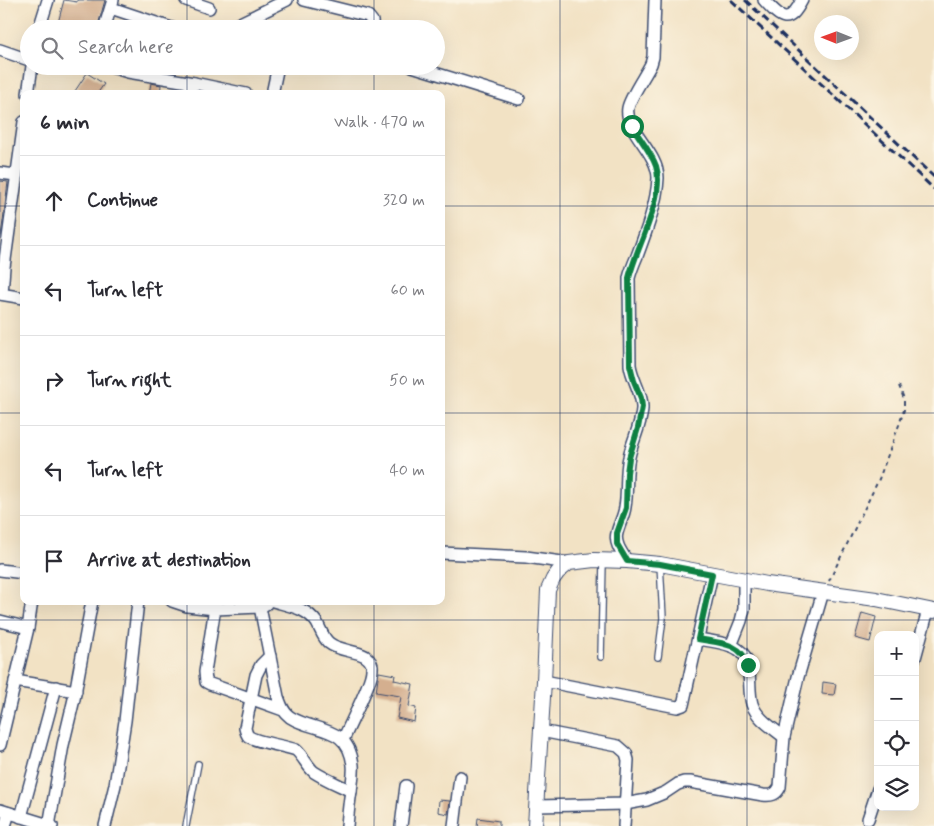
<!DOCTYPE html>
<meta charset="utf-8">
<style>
:root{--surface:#fff;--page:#f2f2f3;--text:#2b2b33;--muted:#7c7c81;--line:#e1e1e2}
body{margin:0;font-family:Mynerve,sans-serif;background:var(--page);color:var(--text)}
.controls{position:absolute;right:15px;bottom:15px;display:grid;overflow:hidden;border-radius:10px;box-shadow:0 5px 20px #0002}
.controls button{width:45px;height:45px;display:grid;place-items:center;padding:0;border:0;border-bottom:1px solid var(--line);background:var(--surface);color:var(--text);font:25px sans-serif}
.compass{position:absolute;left:814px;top:15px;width:45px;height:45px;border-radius:50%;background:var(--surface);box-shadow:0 5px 20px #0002;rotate:271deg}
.stop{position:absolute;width:15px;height:15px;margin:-11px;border:4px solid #0b8043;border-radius:50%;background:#fff}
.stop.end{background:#0b8043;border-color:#fff;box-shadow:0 1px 5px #0008}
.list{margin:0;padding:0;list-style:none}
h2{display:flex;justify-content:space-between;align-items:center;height:65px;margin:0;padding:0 20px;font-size:21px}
h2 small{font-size:16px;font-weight:400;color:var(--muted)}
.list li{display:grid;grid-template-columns:32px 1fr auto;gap:15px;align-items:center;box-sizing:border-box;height:90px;padding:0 20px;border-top:1px solid var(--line)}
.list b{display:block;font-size:19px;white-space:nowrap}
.list em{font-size:16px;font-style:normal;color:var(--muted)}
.icon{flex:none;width:28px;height:28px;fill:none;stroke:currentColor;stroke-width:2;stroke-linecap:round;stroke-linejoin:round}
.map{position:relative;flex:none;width:934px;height:826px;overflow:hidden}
.search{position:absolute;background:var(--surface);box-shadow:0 5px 20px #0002;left:20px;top:20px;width:425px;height:55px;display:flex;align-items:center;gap:12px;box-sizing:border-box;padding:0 18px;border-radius:28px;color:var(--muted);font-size:19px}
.panel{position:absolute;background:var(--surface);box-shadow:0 5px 20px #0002;left:20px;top:90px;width:425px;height:515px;border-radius:10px}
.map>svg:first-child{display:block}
.building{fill:#d4af8f}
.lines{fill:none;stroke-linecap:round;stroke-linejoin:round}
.service-casing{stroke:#3b4a6d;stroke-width:8}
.minor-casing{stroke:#3b4a6d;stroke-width:14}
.tertiary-casing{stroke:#3b4a6d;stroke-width:16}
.path{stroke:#3b4a6d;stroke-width:2;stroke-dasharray:4 4;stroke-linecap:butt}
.service{stroke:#fff;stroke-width:5.5}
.minor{stroke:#fff;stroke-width:11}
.tertiary{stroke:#fff;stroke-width:14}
.rail{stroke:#1b2f5e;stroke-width:3;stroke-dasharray:8 4;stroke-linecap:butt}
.route{stroke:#0b8043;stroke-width:6}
.grid{fill:none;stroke:#1b2f5e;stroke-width:1;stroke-opacity:0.55}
</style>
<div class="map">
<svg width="934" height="826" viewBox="0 0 934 826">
<rect width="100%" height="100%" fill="#fcf5e5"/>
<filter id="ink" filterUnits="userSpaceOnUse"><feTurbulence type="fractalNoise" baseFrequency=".02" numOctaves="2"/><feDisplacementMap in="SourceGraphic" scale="10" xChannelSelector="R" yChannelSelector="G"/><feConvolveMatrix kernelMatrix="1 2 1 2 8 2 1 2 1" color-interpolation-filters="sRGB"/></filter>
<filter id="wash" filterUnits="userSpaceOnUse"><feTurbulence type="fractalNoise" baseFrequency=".0096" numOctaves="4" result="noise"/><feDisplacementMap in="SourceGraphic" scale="20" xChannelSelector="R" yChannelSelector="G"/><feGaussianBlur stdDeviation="1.12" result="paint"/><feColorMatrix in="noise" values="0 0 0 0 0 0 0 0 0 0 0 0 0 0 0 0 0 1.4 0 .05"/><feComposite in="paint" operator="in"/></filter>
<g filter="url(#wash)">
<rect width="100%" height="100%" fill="#f2e2c4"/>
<g id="blocks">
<g class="building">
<path d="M64,0L77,2V0H105L97,29H79L58,23Z"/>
<path d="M87,73L104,84L97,94H73Z"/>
<path d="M151,83L161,85L160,94H149Z"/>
<path d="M0,181L8,182L1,236H0Z"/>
<path d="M862,613L876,617L870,642L855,638Z"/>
<path d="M379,672L395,675L394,680L413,684L409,706L416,708L414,722L397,718L401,697L400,696L376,692Z"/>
<path d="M823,682L836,684L834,695L822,694Z"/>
<path d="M439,800L450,801L448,814L438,812Z"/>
<path d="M478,818L499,821V826H477Z"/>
</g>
</g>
</g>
<g filter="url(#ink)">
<use href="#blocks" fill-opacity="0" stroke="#3b4a6d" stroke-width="1"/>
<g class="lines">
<defs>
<g id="service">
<path d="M601,657L603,561"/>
<path d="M658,657L663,618L660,564"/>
<path d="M186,826L198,764"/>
</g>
<g id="minor">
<path d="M186,0L209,8"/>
<path d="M304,0L368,16L372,21L373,29"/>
<path d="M764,0C781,18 788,27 802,0"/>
<path d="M111,8L174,29"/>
<path d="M39,29L48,0"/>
<path d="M104,29L113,0"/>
<path d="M226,29L236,25L287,0"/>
<path d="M0,50L29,60"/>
<path d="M108,66L128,72L194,83"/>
<path d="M412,66L519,99"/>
<path d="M28,94L32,66"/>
<path d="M187,94L194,83L246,94"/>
<path d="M272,94L278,66"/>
<path d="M0,173L16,175"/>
<path d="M0,294L24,298"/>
<path d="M2,294L4,267L24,122"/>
<path d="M441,553L526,557L569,563"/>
<path d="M627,561C622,553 614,543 617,533C619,524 624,516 625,507C628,491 625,474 629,457C632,441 641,426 642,409C643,394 632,380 630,365L629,278C631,270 634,263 637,256C646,232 657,203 658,178C658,152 624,130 628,108C630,97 645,76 651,64L653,57L655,0"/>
<path d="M0,570L24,573"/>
<path d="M172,601L187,606L215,609L260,607L266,604"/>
<path d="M216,601L205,672L206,682L210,684L283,710"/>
<path d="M273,601C290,606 307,608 317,623C321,630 323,638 329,643C339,651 354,650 365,656C369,659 373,664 372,669C372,675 369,682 367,687C360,705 351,722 343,740"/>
<path d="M260,607L278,697C281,705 283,712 290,717C315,733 348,724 353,765C354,774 352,782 351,791C349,803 348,814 347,826"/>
<path d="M0,621L28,628"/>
<path d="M698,639C710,641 730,643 739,650C754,660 747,688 752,704C757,719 773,728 784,737"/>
<path d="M731,646L741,621L744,609V580"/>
<path d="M270,656L261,665L256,675L245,728C246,732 246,733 248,736C255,742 286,746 296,750C303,756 307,766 314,772C325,779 339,785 351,791"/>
<path d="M915,658L928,610"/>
<path d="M15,681L76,691"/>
<path d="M544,681L677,707L683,705L712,574"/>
<path d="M541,731L618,746L626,753L628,760L624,826"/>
<path d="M0,745L28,628L32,601"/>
<path d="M537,806L625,804L647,800L666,792L678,784L684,782H690L763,795C771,796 776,795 780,787L784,737L798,677L823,592"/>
<path d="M0,810L52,826"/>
<path d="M21,817L56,687"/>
<path d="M868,819L878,789"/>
<path d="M5,826L9,813"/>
<path d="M49,826L63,745L74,699L92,601"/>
<path d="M105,826L115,785L125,721L138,601"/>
<path d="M401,826L406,786"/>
<path d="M454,826L460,777"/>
</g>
<path id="tertiary" d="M535,826L544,681L548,590L553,579L558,572L569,563L594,560L627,561L660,564L767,584L876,599L934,611"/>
</defs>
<use href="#service" class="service-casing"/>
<use href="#minor" class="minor-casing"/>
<use href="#tertiary" class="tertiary-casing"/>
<path class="path" d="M829,581L879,479L899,425L904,410V399L898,383"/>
<use href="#service" class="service"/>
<use href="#minor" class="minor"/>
<use href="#tertiary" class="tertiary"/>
<g class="rail">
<path d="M731,0L934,189"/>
<path d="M745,0L934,177"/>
</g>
</g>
</g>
<g class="lines" filter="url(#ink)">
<path class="route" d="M632,126C640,139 651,152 656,166C666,197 636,247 629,278L630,365L634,381L641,398L642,407L638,428L629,458L627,473L626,508L617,533V544L627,561L660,564L712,574L698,639C719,643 741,642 748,665"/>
</g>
<path class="grid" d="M187,0V29M374,0V29M560,0V826M747,0V826M187,66V94M374,66V94M0,206H24M441,206H934M0,413H24M441,413H934M187,601V826M374,601V826M0,620H934"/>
</svg>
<div class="controls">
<button>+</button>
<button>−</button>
<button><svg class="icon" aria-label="locate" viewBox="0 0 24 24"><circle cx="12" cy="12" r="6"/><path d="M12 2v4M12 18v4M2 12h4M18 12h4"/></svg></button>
<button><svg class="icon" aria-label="layers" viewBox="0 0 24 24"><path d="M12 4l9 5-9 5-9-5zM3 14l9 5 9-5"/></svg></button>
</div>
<svg class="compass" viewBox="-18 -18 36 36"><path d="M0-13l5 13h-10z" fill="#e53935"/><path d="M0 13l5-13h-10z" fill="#7c7c81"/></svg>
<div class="stop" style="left:632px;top:126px"></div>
<div class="stop end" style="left:748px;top:665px"></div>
<div class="search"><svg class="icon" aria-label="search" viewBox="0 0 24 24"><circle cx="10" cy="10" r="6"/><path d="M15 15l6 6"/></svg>Search here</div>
<section class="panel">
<h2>6 min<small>Walk · 470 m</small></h2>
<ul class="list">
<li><svg class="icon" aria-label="ahead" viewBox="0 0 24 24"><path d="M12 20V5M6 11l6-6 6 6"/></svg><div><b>Continue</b></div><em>320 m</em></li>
<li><svg class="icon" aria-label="left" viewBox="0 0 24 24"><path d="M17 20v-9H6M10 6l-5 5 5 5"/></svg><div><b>Turn left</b></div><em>60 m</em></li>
<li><svg class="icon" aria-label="right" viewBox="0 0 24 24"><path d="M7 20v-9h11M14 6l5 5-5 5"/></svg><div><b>Turn right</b></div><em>50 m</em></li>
<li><svg class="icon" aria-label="left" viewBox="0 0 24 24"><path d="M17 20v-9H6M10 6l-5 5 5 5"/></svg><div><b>Turn left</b></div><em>40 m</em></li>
<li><svg class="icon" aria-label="arrive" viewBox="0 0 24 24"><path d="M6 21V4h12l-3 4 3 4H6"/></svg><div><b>Arrive at destination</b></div></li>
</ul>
</section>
</div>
